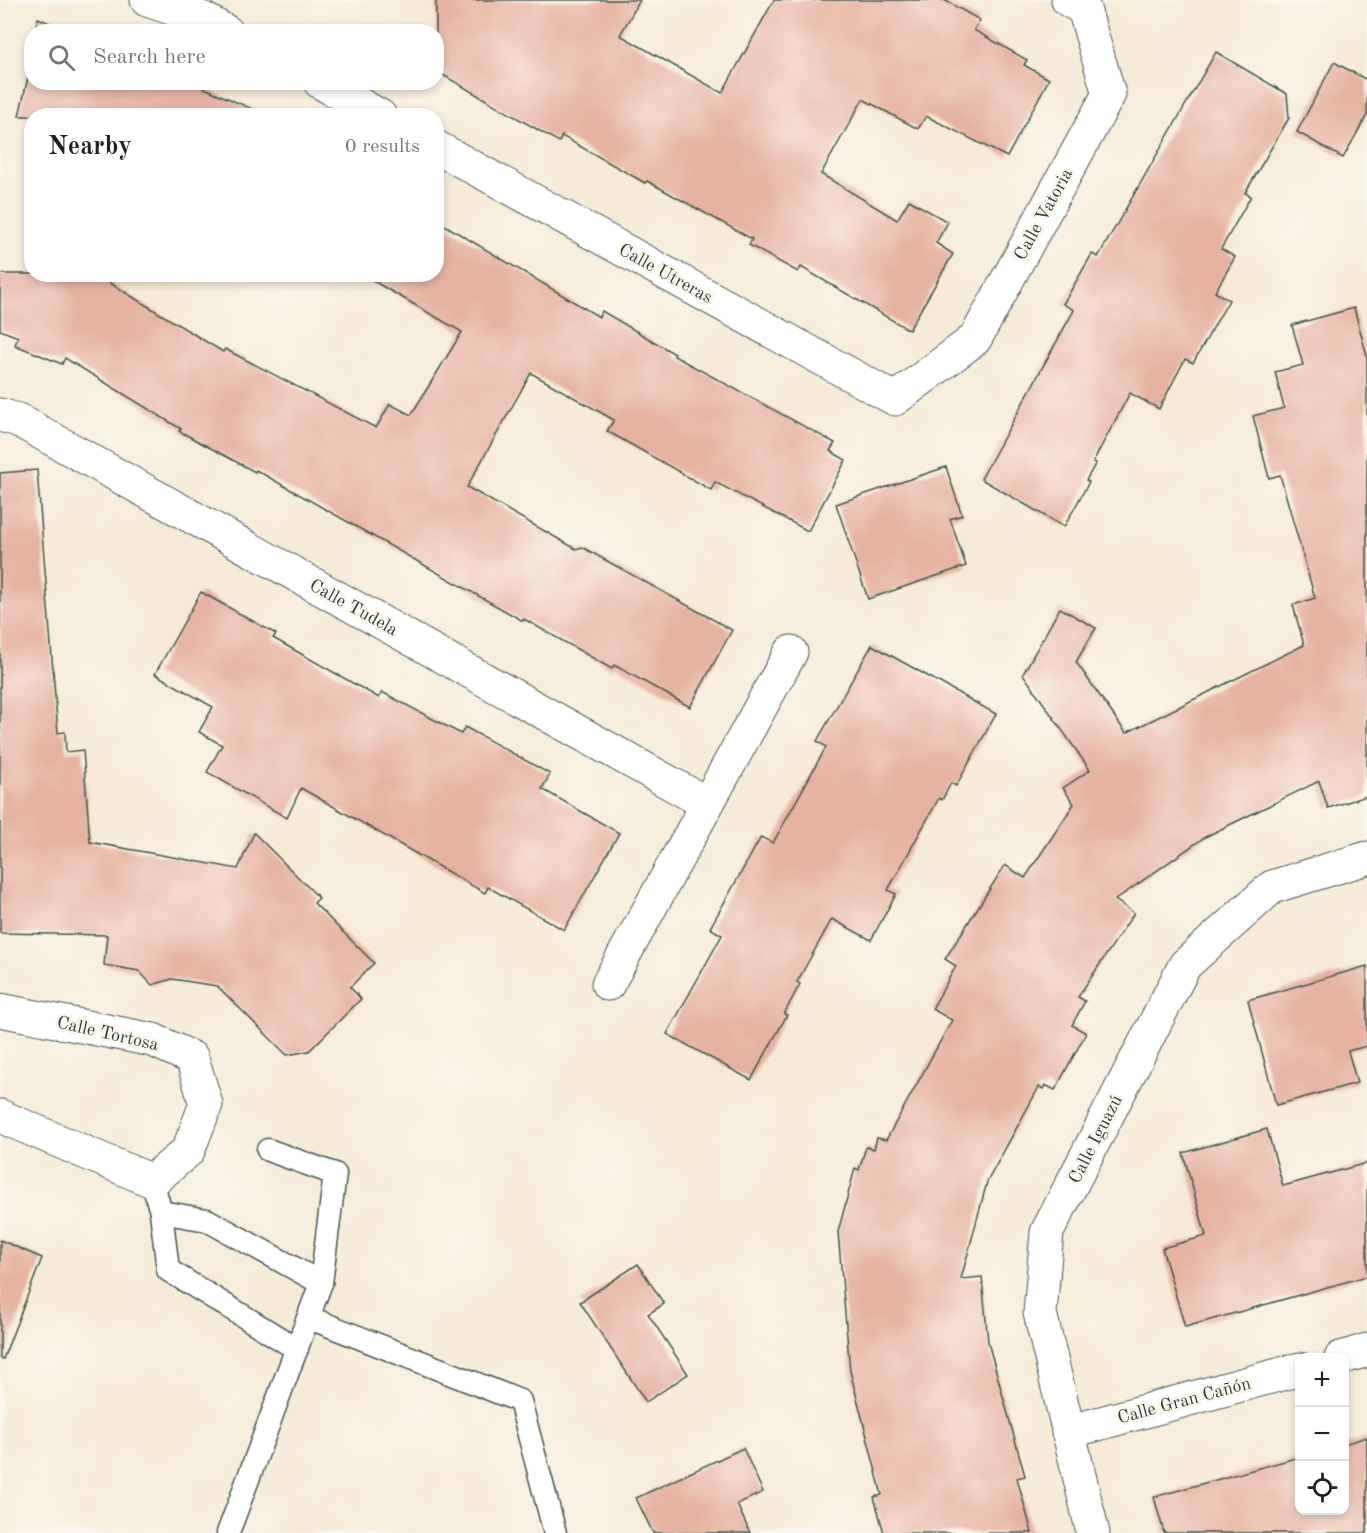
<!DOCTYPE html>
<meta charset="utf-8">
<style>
:root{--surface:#fff;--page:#f6f6f6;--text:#202124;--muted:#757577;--line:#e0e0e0}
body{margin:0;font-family:"Old Standard TT",serif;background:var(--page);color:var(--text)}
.controls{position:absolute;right:18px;bottom:18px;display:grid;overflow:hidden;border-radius:12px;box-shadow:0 3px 9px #0003}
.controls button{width:54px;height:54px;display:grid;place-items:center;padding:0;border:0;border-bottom:2px solid var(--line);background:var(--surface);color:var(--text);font:30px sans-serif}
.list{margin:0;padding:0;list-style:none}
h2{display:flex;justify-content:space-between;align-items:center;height:78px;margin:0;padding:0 24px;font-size:26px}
h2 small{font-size:20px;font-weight:400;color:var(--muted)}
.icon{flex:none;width:33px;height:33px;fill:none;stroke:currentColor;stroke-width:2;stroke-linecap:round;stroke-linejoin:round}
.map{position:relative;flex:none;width:1367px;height:1533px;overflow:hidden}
.search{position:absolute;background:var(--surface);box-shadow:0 3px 9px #0003;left:24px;top:24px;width:420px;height:66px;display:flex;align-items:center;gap:15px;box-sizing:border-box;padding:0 21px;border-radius:24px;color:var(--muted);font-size:22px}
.panel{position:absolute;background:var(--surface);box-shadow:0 3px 9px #0003;left:24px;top:108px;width:420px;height:174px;border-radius:24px}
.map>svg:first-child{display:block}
.building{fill:#e6b3a2}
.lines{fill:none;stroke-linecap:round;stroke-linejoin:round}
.lane-casing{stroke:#3f574c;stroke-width:25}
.street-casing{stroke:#3f574c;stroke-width:35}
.lane{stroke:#fff;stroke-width:22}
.street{stroke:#fff;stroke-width:33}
.labels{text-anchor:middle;stroke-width:6;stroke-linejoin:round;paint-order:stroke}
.street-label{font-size:18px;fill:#1f3d34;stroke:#fbf7ec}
</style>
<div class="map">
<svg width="1367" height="1533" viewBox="0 0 1367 1533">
<rect width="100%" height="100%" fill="#fbf7ec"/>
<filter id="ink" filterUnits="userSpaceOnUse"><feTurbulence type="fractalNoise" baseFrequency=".0167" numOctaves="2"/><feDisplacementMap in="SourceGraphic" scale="12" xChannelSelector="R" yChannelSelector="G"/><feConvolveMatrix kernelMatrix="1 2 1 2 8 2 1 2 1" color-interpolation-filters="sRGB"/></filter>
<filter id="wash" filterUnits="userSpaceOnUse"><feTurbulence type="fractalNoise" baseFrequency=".008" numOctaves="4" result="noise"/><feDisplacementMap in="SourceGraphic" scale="24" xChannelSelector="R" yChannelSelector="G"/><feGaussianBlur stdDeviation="1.35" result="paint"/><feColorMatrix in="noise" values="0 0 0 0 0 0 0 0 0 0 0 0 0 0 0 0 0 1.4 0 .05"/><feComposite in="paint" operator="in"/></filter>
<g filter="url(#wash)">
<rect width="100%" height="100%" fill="#f6ebd7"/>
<g id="blocks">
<g class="building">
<path d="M436,0H640L620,35L722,93L774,0H944L980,20L974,30L1027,60L1024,65L1049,79L1007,157L926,116L918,129L863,99L821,174L897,220L909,200L948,222L936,243L953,254L909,330L801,267L798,272L749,245L752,239L647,181L645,183L562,136L559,142L436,71Z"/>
<path d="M38,18L70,32H35Z"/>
<path d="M32,42V82H191L268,116H19L31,64L26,61Z"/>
<path d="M1216,52L1287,94L1289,118L1245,193L1251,196L1221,249L1235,257L1215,292L1229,300L1193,363L1185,359L1159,409L1130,393L1093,462L1096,463L1086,480L1089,482L1064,527L981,479L1074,310L1063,304L1092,254L1098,257Z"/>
<path d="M1334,62L1367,80V115L1343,158L1297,132Z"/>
<path d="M436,220L599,317L602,311L675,354L674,356L835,443L830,451L846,460L808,531L715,482L711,490L607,431L614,420L531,373L467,487L576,549L582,547L732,630L690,707L614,665L612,669L524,619L523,621L256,470L255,472L179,431L181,429L65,358L62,364L15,345L18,337L0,330V274H95L223,352L225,349L376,428L390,404L411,415L462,332L361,274H436Z"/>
<path d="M1354,308L1367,356V796L1328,808L1319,781L1205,837L1115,900L1134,913L1078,997L1085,1001L1072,1025L1086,1033L1055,1090L1045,1085L1043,1089L1039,1087L987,1182L961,1279L982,1277L988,1342L1025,1476L1017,1478L1032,1533H884L874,1497L882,1495L850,1371L838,1232L855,1168L859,1170L866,1147L874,1149L877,1138L886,1140L952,1020L932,1009L956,966L945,959L1005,865L1025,878L1074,804L1063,788L1090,770L1023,674L1060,608L1096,628L1076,662L1126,733L1304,645L1293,605L1315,598L1280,475L1269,478L1253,416L1284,408L1275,372L1303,365L1292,325Z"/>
<path d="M946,467L962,515L950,519L966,566L868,599L836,504Z"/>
<path d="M37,470L58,733L65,732L66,752L83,750L90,842L238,869L254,833L319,898L314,903L374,963L350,987L361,999L309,1051L287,1055L217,986L172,979L152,985L139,971L104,965L107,935L0,933V473Z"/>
<path d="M201,592L276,634L273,638L379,698L382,692L461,734L465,727L550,774L542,789L619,833L564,930L488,887L485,893L301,788L287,818L207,772L222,745L199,732L213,707L155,674Z"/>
<path d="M872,645L996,714L956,786L951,783L942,800L939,798L888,890L896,894L871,940L832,919L797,982L800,984L784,1014L787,1015L751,1080L667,1034L722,935L710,928L761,837L773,843L826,747L817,741Z"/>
<path d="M1367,966V1046L1348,1051L1357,1083L1276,1105L1248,1000Z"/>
<path d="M1267,1129L1283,1186L1367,1163V1276L1185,1327L1162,1248L1206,1236L1183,1153Z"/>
<path d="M0,1240L42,1258L3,1359L0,1358Z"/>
<path d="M638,1264L664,1304L648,1314L688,1374L646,1402L580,1302Z"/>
<path d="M1367,1437V1533H1164L1154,1497L1299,1457V1510H1344V1444Z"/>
<path d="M743,1448L763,1492L737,1504L750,1533H653L636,1498Z"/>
</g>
</g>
</g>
<g filter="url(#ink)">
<use href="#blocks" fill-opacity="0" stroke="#3f574c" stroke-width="1.5"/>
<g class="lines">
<defs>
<g id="lane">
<path d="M152,1181L161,1212L168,1270L297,1349"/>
<path d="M161,1212L207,1220L321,1283"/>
<path d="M310,1318L520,1401L555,1533"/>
<path d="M228,1533L321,1283L335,1174L268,1150"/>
</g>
<g id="street">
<path d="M147,0L204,19L227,32"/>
<path d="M320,82L380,116"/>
<path d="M436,147L895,399L975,339L1109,94L1084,9L1068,0"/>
<path d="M0,415L18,420L706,803"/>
<path d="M608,984L791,652"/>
<path d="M0,1010L153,1040L192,1058L206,1104L188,1151L152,1181L0,1116"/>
<path d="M1341,1358L1367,1350"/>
<path d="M1068,1432L1300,1369"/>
<path d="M1093,1533L1040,1313L1047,1232L1185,965L1272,887L1367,858"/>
</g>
</defs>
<use href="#lane" class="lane-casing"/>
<use href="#street" class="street-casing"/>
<use href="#lane" class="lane"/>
<use href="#street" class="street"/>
</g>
</g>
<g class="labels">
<g class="street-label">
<text transform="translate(1043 214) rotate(-61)" y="6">Calle Vatoria</text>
<text transform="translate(666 273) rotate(29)" y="6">Calle Utreras</text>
<text transform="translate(354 607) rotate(29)" y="6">Calle Tudela</text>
<text transform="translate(108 1033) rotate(13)" y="6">Calle Tortosa</text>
<text transform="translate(1095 1139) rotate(-63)" y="6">Calle Iguazú</text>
<text transform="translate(1184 1400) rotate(-15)" y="6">Calle Gran Cañón</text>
</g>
</g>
</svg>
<div class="controls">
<button>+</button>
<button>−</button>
<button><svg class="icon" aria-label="locate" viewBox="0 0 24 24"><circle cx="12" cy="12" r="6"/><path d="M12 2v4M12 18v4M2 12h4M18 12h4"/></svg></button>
</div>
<div class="search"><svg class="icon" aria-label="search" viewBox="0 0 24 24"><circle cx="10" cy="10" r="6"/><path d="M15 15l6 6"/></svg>Search here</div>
<section class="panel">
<h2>Nearby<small>0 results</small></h2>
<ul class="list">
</ul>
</section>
</div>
